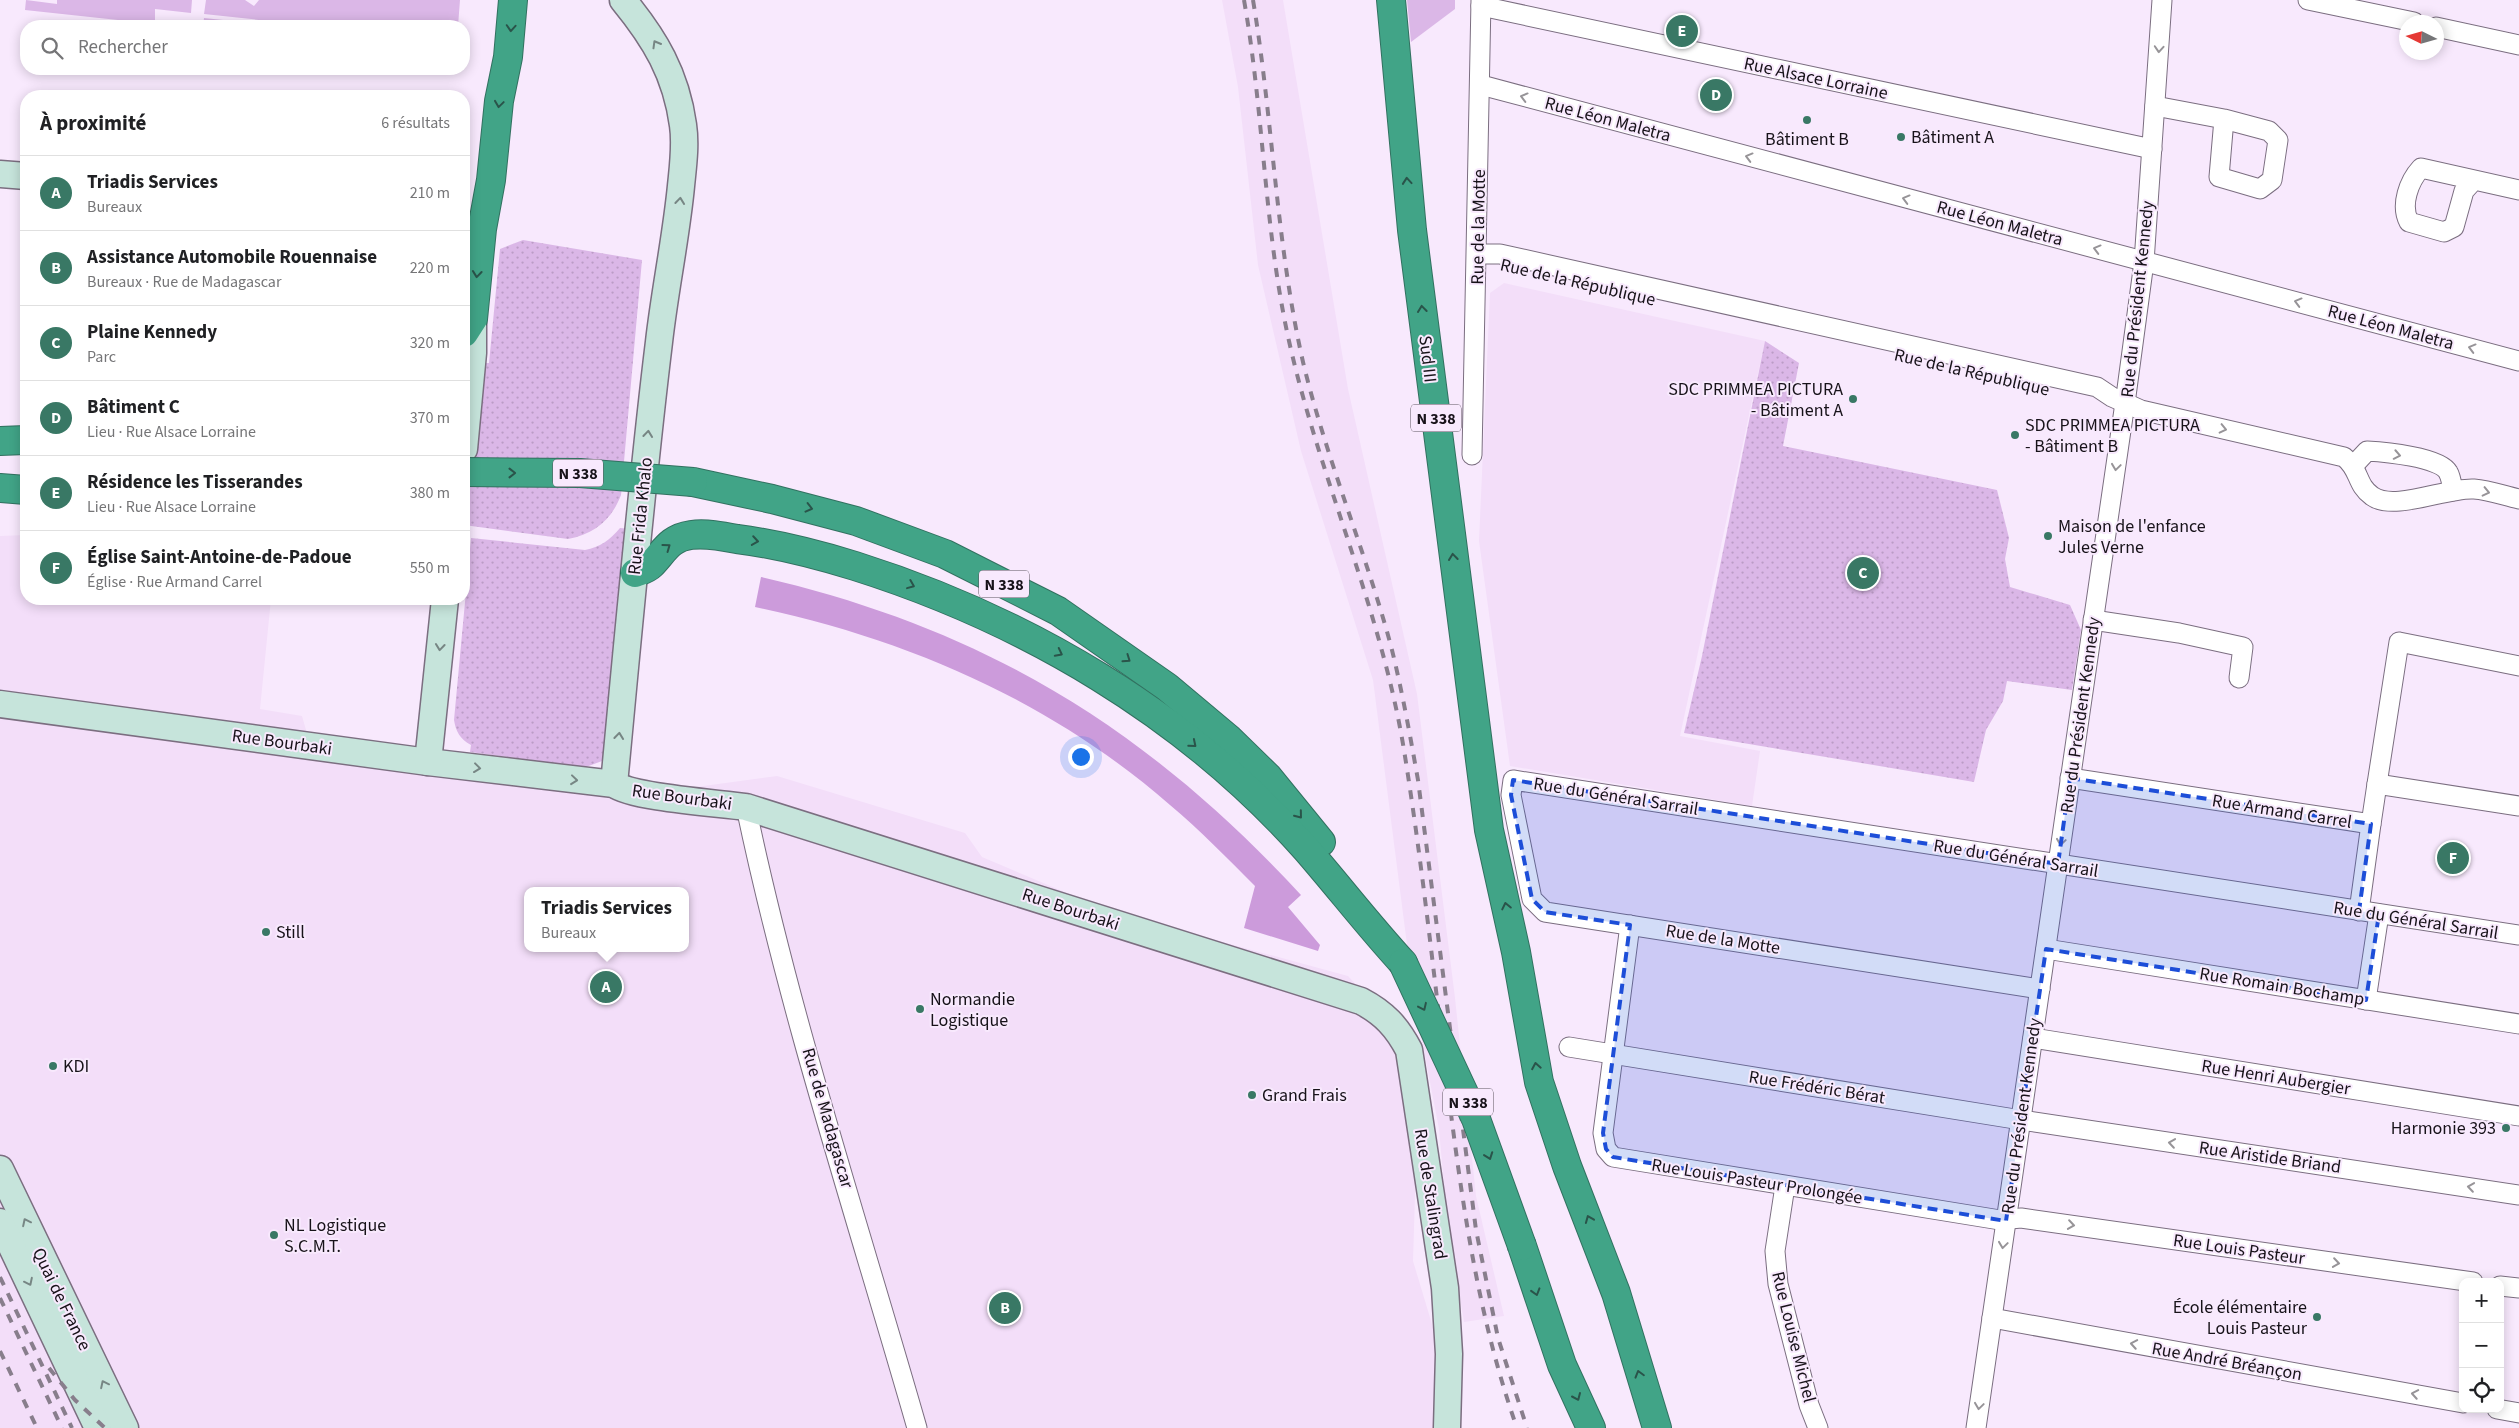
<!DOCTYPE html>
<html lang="fr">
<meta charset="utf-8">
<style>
:root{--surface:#fff;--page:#f6f6f6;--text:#202124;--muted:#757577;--line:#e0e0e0;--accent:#397865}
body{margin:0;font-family:"Source Sans 3",sans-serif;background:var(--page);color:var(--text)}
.controls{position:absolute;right:15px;bottom:15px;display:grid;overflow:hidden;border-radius:10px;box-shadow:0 2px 12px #0003}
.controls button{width:45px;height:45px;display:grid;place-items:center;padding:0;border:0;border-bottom:1px solid var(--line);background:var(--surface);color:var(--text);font:25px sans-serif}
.compass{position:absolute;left:2399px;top:15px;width:45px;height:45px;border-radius:50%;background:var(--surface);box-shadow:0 2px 12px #0003;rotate:275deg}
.you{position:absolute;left:1080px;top:756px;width:18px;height:18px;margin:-12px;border:4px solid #fff;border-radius:50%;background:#1a73e8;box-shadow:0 0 0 8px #1a73e833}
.badge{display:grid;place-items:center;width:32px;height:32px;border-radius:50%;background:var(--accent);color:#fff;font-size:16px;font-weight:700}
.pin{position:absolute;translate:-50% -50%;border:2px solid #fff;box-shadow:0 1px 5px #0006}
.popup{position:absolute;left:524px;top:887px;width:165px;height:65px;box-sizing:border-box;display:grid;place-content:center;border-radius:10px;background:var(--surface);filter:drop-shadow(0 1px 4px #0005);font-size:16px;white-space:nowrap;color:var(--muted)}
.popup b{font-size:19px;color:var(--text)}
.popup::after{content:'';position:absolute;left:50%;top:100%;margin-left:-10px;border:10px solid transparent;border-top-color:var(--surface)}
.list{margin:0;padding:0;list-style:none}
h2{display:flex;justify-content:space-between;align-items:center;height:65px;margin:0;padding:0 20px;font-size:21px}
h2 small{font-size:16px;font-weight:400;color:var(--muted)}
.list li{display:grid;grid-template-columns:32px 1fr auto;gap:15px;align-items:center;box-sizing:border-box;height:75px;padding:0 20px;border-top:1px solid var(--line)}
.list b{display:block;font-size:19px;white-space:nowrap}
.list p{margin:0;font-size:16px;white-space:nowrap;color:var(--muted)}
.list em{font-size:16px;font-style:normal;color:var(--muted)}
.icon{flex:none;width:28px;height:28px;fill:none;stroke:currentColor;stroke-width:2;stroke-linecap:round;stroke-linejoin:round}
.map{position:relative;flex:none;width:2519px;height:1428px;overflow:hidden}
.search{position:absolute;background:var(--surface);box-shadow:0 2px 12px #0003;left:20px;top:20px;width:450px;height:55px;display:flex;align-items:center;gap:12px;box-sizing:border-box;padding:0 18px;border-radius:20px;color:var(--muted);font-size:19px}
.panel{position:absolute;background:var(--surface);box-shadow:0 2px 12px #0003;left:20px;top:90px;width:450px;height:515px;border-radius:20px}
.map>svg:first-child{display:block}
.built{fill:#f3def9;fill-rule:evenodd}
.green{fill:#dbb7e7}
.park{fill:url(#park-dots)}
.water{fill:#cc9bdb}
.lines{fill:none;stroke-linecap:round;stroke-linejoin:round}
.street-casing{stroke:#7b6e80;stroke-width:21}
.secondary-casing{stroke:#7b6e80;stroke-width:29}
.highway-casing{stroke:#327160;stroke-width:30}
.street{stroke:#fff;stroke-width:19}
.secondary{stroke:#c6e4db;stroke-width:26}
.highway{stroke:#41a487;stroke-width:28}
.rail{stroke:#887e8c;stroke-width:4;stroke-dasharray:9 9;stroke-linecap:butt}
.highway-bridge-casing{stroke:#327160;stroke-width:30;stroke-linecap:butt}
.highway-bridge{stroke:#41a487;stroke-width:28}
.oneway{stroke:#2a544a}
.oneway2{stroke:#778684}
.oneway3{stroke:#979498}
.marked{fill:#1d4ed8;fill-opacity:0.2;stroke:#1d4ed8;stroke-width:4;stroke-dasharray:10 6;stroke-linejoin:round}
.poi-dot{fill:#397865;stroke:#f8e9fd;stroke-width:2}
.labels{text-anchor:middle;stroke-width:4;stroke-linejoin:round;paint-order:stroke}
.shield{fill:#f8e9fd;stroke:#5a525d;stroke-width:1}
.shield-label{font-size:16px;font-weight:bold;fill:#171219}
.street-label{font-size:18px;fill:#171219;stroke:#f8e9fd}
.poi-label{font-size:18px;fill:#171219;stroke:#f8e9fd;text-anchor:start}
</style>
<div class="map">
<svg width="2519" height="1428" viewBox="0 0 2519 1428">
<defs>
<pattern id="park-dots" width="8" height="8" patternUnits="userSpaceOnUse" patternTransform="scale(1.25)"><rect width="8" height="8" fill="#dbb7e7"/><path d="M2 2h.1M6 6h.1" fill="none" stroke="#bb9cc6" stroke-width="1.8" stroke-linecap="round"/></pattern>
</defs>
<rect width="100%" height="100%" fill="#f8e9fd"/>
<g class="built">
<path d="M1222,0H1283L1348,389L1417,694L1455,998L1476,1196L1504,1316L1464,1322L1447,1219L1439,1129L1414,999L1373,680L1301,451L1258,265L1238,87Z"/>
<path d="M1504,283L1765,341L1680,736L1760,751L1752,806L1510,766L1479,541L1490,293Z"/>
<path d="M26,535V599H271L260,709L302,716L308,737L696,787L777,776L965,833L982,857L1112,912L1348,976L1388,1019L1419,1063L1413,1261L1456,1404V1428H0V536ZM527,891H685V948H527Z"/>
</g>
<g class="green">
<path d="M26,0L57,4V0H192L191,13L155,9V24L25,10Z"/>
<path d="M206,0H245L254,6L259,0H460L458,26H278V22L204,14Z"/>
<path d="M1407,0H1455V9L1411,42Z"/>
<path d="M204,18L252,23L253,25L264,26H203Z"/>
</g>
<g class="park">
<path d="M523,240L642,260L621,495C612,519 595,534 568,539L464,525L480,363H489L500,249Z"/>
<path d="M1765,341L1799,363L1783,446L1997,490L2009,538L2005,559L2010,587L2070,605L2081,630L2072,690L2007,681L2003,701L1986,730L1974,782L1684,733L1702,656Z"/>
<path d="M620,528L631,529L607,755L602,761L586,767L470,752L471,745C460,739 456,732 454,720L471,538L585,550C600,547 610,540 620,528Z"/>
</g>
<path class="water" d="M761,577C983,628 1147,728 1301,895L1288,907L1320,945L1318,951L1244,928L1255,886C1227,858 1200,830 1170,805C1052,702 908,639 755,607Z"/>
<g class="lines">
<defs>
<g id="street">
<path d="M2308,0L2414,22"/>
<path d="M1481,6L2152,149"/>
<path d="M2436,27L2519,45"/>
<path d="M1481,85L2519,361"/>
<path d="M2155,106L2224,119L2219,177L2260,189L2272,180L2278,140L2269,131L2224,119"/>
<path d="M2474,180L2464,191L2454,227L2444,232L2409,222C2400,205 2409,181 2421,168L2519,190"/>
<path d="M1477,254H1500L2097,387L2112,397L2141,410L2344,457C2360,469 2356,485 2372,496C2394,512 2447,487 2474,489C2489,490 2505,496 2519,499"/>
<path d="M1472,455L1481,0"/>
<path d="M2354,465L2367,451C2384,452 2440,457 2448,472C2451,477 2452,485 2453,491"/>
<path d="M2093,620L2179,633L2243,647L2239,678"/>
<path d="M2070,778L2371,824L2377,784L2519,806"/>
<path d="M2377,784L2399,642L2519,666"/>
<path d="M746,807C790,1017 858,1222 917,1428"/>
<path d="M2359,911L2371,824"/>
<path d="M1630,925L1603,1133L1606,1149L1613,1157L2000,1220L2021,1218L2473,1282"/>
<path d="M2046,949L2519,1024"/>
<path d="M2040,989L1545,912L1532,899L1511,795L1513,780L2519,935"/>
<path d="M2366,1000L2379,914"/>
<path d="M2033,1038L2519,1116"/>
<path d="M1569,1047L2021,1120L2519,1195"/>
<path d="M1785,1186L1775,1251L1778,1284L1809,1405L1818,1428"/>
<path d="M2500,1286L2519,1288"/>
<path d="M1992,1318L2463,1403"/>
<path d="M2497,1409L2519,1413"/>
<path d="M1976,1428L2126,396L2144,262L2162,0"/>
</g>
<g id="secondary">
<path d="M0,174L26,176"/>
<path d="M464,449L473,353V319"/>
<path d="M0,704L428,762L614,784C633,798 719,803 746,807L1361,1001C1384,1013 1397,1027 1409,1050L1445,1288L1449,1354L1447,1428"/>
<path d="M428,762L445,599"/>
<path d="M614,784C628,637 641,489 659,342C665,289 676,238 681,186C683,166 686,145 683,125C676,74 655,39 623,0"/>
<path d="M0,1169L125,1428"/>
<path d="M0,1222L98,1428"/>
</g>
<g id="highway">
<path d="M1391,0L1412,230L1489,830L1516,952L1539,1082L1567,1166L1616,1293L1657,1428"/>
<path d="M464,333L473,319L482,229L491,180L499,101L508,57L513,0"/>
<path d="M0,441L26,440"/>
<path d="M693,482L772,499L856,521L945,554L1058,611L1167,687L1229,739L1268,777L1321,842"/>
<path d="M0,488L26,490"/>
<path d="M635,573C640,571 647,569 651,565C664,552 669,538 691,535C706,533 722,536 737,539C777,544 816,554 855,566C1026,620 1186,714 1306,849C1339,887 1369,926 1403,963"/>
<path d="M1522,1246L1562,1365L1591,1428"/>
</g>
</defs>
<use href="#street" class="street-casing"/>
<use href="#secondary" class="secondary-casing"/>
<use href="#highway" class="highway-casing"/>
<use href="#street" class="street"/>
<use href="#secondary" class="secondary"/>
<use href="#highway" class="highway"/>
<g class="rail">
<path d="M1244,0C1264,113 1264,229 1289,341C1320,480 1381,609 1404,750C1423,868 1435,987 1450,1106C1464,1216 1480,1323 1517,1428"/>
<path d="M1253,0C1273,120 1276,243 1303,362C1326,458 1365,550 1391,646C1402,690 1410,735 1418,780L1476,1230L1498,1338L1527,1428"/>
<path d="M0,1277L72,1428"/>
<path d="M0,1298L62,1428"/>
<path d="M0,1351L37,1428"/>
<path d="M49,1368L75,1400L105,1428"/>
</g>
<defs>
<g id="highway-bridge">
<path d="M464,472L580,473L693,482"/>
<path d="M1403,963L1476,1119L1522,1246"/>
</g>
</defs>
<use href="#highway-bridge" class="highway-bridge-casing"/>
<use href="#highway-bridge" class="highway-bridge"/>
</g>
<defs><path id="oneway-chevron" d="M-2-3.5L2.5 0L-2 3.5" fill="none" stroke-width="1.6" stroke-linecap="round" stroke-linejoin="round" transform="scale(1.25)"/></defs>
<g class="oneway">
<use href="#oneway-chevron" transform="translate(511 28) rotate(94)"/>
<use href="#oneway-chevron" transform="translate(499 104) rotate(98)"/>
<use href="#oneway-chevron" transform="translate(1407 181) rotate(-95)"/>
<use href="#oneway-chevron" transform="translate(477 274) rotate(96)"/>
<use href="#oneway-chevron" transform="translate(1422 309) rotate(-97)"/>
<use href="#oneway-chevron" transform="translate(512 473)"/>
<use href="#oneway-chevron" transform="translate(809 508) rotate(14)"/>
<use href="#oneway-chevron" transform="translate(755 541) rotate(9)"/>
<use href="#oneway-chevron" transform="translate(667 547) rotate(-36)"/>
<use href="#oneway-chevron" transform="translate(1453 557) rotate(-97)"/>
<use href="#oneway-chevron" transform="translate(911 585) rotate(22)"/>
<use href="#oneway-chevron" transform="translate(1059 653) rotate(27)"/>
<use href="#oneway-chevron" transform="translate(1127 659) rotate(35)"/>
<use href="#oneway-chevron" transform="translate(1193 744) rotate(40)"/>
<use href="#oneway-chevron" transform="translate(1299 815) rotate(51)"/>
<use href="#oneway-chevron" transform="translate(1506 906) rotate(-102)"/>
<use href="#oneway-chevron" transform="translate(1423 1007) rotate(65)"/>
<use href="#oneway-chevron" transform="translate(1536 1066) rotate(-100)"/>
<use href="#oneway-chevron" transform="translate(1489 1156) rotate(70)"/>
<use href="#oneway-chevron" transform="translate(1589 1219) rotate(-112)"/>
<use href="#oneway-chevron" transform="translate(1536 1292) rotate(73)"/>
<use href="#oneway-chevron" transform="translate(1639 1374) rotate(-106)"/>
<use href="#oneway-chevron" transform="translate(1577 1397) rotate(66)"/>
</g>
<g class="oneway2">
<use href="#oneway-chevron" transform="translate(656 44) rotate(-120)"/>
<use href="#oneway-chevron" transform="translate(680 201) rotate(-84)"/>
<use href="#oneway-chevron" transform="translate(648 434) rotate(-84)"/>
<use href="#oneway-chevron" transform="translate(440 647) rotate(96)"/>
<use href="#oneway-chevron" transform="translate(619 736) rotate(-84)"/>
<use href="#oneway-chevron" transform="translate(477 768) rotate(7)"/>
<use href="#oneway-chevron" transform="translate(574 780) rotate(6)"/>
<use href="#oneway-chevron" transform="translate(26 1222) rotate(-116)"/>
<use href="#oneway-chevron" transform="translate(29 1282) rotate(64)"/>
<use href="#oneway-chevron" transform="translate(104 1384) rotate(-116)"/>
</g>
<g class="oneway3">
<use href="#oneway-chevron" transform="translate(2159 49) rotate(94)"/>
<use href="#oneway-chevron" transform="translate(1524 97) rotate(-165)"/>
<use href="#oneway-chevron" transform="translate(1749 157) rotate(-165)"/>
<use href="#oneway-chevron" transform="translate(1906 199) rotate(-165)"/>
<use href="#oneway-chevron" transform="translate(2097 249) rotate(-165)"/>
<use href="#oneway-chevron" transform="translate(2298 302) rotate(-165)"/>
<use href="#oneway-chevron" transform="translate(2472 348) rotate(-165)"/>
<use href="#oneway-chevron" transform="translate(2223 429) rotate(13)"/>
<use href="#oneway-chevron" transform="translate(2397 455) rotate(11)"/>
<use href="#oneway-chevron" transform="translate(2116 467) rotate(98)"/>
<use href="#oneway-chevron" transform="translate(2486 492) rotate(13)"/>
<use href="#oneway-chevron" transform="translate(2061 842) rotate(98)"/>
<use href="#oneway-chevron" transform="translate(2172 1143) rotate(-172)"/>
<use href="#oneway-chevron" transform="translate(2471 1187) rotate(-172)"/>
<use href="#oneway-chevron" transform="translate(2071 1225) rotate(8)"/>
<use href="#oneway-chevron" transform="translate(2003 1245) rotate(98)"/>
<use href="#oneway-chevron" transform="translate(2336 1263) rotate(8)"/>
<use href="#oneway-chevron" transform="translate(2134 1344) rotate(-170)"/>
<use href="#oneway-chevron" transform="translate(2415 1394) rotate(-170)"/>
<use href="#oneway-chevron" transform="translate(1979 1406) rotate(98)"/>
</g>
<path class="marked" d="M2070,778L2371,824L2359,911L2379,914L2366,1000L2046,949L2006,1221L1613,1157L1606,1149L1603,1133L1630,925L1545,912L1532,899L1511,795L1513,780L2058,864Z"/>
<g class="poi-dot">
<circle cx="1807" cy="120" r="5"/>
<circle cx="1901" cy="137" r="5"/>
<circle cx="1853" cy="399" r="5"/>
<circle cx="2015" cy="435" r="5"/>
<circle cx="2048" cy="536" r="5"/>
<circle cx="266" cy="932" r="5"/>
<circle cx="920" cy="1009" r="5"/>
<circle cx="53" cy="1066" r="5"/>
<circle cx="1252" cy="1095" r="5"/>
<circle cx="2506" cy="1128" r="5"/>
<circle cx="274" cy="1235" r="5"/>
<circle cx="2317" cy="1317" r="5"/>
</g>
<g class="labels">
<g class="shield">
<rect x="1411" y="404.5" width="50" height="27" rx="4"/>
<rect x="553" y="459.5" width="50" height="27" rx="4"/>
<rect x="979" y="570.5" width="50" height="27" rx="4"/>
<rect x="1443" y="1088.5" width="50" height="27" rx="4"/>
</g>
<g class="shield-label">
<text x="1436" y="424">N 338</text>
<text x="578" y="479">N 338</text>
<text x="1004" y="590">N 338</text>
<text x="1468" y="1108">N 338</text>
</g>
<g class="street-label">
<text transform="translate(1816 78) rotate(12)" y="6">Rue Alsace Lorraine</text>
<text transform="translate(1608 119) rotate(15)" y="6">Rue Léon Maletra</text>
<text transform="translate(2000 223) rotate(15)" y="6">Rue Léon Maletra</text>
<text transform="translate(1478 227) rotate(-89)" y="6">Rue de la Motte</text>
<text transform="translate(1578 282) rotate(13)" y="6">Rue de la République</text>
<text transform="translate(2137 299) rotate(-84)" y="6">Rue du Président Kennedy</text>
<text transform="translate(2391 327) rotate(15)" y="6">Rue Léon Maletra</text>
<text transform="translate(1428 359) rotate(83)" y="6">Sud III</text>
<text transform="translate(1972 372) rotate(13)" y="6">Rue de la République</text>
<text transform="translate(640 516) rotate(-84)" y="6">Rue Frida Khalo</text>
<text transform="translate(2080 715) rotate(-82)" y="6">Rue du Président Kennedy</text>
<text transform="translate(282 742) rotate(8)" y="6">Rue Bourbaki</text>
<text transform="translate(1616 796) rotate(9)" y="6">Rue du Général Sarrail</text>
<text transform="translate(682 797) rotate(8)" y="6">Rue Bourbaki</text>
<text transform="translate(2282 811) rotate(9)" y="6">Rue Armand Carrel</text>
<text transform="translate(2016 858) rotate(9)" y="6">Rue du Général Sarrail</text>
<text transform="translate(1071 909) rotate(18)" y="6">Rue Bourbaki</text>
<text transform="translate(2416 920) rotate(9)" y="6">Rue du Général Sarrail</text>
<text transform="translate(1723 939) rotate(9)" y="6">Rue de la Motte</text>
<text transform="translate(2282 986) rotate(9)" y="6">Rue Romain Bochamp</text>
<text transform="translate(2276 1077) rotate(9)" y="6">Rue Henri Aubergier</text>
<text transform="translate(1817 1087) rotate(9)" y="6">Rue Frédéric Bérat</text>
<text transform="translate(2021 1116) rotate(-82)" y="6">Rue du Président Kennedy</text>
<text transform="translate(828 1118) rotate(74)" y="6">Rue de Madagascar</text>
<text transform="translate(2270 1157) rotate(8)" y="6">Rue Aristide Briand</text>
<text transform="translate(1757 1181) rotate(9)" y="6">Rue Louis Pasteur Prolongée</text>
<text transform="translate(1431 1194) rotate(81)" y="6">Rue de Stalingrad</text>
<text transform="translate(2239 1249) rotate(8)" y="6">Rue Louis Pasteur</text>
<text transform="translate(62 1299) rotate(64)" y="6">Quai de France</text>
<text transform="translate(1794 1337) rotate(76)" y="6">Rue Louise Michel</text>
<text transform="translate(2227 1361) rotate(10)" y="6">Rue André Bréançon</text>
</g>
<g class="poi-label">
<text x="1911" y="143">Bâtiment A</text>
<text x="1807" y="145" text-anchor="middle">Bâtiment B</text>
<text x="1843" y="395" text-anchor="end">SDC PRIMMEA PICTURA<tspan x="1843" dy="21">- Bâtiment A</tspan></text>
<text x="2025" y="431">SDC PRIMMEA PICTURA<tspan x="2025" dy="21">- Bâtiment B</tspan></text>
<text x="2058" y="532">Maison de l'enfance<tspan x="2058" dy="21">Jules Verne</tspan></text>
<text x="276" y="938">Still</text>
<text x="930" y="1005">Normandie<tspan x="930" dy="21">Logistique</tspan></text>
<text x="63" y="1072">KDI</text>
<text x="1262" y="1101">Grand Frais</text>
<text x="2496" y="1134" text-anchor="end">Harmonie 393</text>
<text x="284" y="1231">NL Logistique<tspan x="284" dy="21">S.C.M.T.</tspan></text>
<text x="2307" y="1313" text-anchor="end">École élémentaire<tspan x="2307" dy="21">Louis Pasteur</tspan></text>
</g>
</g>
</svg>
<div class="controls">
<button>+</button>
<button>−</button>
<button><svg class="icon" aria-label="locate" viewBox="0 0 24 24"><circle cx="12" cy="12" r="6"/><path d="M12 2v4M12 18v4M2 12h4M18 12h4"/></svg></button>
</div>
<svg class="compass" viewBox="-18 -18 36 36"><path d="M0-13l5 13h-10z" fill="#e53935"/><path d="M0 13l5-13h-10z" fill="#757577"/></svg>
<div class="you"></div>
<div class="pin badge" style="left:606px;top:987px">A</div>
<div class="popup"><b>Triadis Services</b>Bureaux</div>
<div class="pin badge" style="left:1005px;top:1308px">B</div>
<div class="pin badge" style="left:1863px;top:573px">C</div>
<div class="pin badge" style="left:1716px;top:95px">D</div>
<div class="pin badge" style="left:1682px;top:31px">E</div>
<div class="pin badge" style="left:2453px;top:858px">F</div>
<div class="search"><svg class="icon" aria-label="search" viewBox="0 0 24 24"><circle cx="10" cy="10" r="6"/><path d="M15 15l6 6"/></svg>Rechercher</div>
<section class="panel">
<h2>À proximité<small>6 résultats</small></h2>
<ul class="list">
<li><span class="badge">A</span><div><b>Triadis Services</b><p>Bureaux</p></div><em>210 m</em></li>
<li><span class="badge">B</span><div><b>Assistance Automobile Rouennaise</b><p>Bureaux · Rue de Madagascar</p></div><em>220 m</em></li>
<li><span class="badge">C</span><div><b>Plaine Kennedy</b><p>Parc</p></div><em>320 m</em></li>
<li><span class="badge">D</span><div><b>Bâtiment C</b><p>Lieu · Rue Alsace Lorraine</p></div><em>370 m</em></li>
<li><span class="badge">E</span><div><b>Résidence les Tisserandes</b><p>Lieu · Rue Alsace Lorraine</p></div><em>380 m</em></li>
<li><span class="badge">F</span><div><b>Église Saint-Antoine-de-Padoue</b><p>Église · Rue Armand Carrel</p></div><em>550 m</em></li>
</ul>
</section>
</div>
